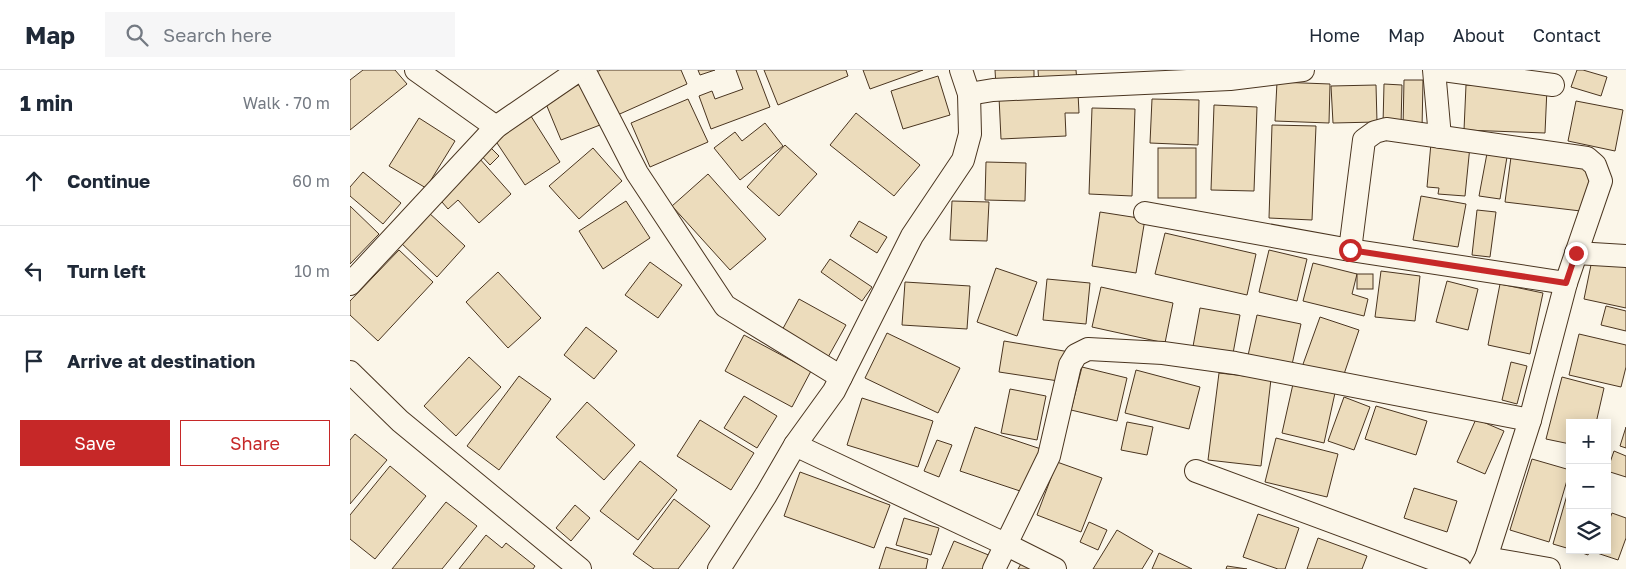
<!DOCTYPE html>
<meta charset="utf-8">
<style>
:root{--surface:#fff;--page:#f6f6f7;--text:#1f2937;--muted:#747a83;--line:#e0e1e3;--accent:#c62828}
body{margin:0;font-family:"Golos Text",sans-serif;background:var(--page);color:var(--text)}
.controls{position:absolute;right:15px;bottom:15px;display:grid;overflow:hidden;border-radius:0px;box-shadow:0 2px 12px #0003}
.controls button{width:45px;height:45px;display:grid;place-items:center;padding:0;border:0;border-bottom:1px solid var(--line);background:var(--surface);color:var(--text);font:25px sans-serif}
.stop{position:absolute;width:15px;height:15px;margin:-11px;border:4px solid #c62828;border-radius:50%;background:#fff}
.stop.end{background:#c62828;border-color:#fff;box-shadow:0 1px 5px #0008}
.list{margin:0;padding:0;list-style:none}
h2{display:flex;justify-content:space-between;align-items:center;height:65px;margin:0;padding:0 20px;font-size:21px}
h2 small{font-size:16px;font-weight:400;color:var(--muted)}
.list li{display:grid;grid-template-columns:32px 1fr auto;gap:15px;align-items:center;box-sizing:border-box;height:90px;padding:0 20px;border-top:1px solid var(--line)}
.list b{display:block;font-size:19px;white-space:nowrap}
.list em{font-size:16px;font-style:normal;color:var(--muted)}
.actions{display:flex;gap:10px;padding:15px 20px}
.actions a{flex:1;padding:11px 0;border:1px solid var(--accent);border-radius:0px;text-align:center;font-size:18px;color:var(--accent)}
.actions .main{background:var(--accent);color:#fff}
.icon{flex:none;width:28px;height:28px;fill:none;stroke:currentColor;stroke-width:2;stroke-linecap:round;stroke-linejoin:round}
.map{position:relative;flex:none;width:1276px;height:499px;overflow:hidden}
header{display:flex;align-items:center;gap:30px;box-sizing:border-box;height:70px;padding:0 25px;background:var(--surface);border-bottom:1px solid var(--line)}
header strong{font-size:24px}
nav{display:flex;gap:28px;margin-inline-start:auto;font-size:18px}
.search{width:350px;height:45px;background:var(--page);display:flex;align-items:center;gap:12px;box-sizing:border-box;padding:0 18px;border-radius:0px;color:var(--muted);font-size:19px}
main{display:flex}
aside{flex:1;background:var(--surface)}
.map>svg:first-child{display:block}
.building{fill:#ecdcbc;stroke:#4a3520}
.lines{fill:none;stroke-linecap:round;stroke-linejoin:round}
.minor-casing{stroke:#4a3520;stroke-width:24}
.minor{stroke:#fbf6e9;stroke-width:22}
.route{stroke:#c62828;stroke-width:6}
</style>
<header>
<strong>Map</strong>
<div class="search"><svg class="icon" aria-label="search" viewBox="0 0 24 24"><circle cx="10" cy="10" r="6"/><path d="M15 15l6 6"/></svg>Search here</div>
<nav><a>Home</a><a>Map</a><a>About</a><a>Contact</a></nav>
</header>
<main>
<aside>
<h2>1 min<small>Walk · 70 m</small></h2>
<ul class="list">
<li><svg class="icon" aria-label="ahead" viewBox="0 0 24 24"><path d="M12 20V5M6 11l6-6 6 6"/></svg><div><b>Continue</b></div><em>60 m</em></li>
<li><svg class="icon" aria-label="left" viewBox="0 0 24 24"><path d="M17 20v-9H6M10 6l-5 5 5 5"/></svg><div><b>Turn left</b></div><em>10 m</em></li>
<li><svg class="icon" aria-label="arrive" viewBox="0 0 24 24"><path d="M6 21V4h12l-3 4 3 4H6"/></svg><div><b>Arrive at destination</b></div></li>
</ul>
<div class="actions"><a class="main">Save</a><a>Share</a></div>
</aside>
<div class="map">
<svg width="1276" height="499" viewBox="0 0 1276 499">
<rect width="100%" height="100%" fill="#fbf6e9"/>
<g class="building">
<path d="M13,0H45L57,14L0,60V10Z"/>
<path d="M251,0H331L337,14L263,47L243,3Z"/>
<path d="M348,0H365L350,5Z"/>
<path d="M386,0H406L420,37L361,59L349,26L362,21L365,29L393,19Z"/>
<path d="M414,0H496L498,6L428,35Z"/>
<path d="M513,0H573L520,19Z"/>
<path d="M645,0H684V14L646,16Z"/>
<path d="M688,0H726L727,12L689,14Z"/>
<path d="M1227,0H1233L1257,7L1251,26L1221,17Z"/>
<path d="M588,6L600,45L553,59L541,21Z"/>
<path d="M1054,10H1073L1072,59L1053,58Z"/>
<path d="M927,12L980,14L979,53L925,51Z"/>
<path d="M233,13L250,55L211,70L194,29Z"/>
<path d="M1034,14L1052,15L1051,55L1033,54Z"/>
<path d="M1026,15L1027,52L983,53L981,16Z"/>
<path d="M1116,15L1197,18L1195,63L1114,60Z"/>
<path d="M728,23L729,43H715L716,66L651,69L649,27Z"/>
<path d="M338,29L358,72L300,97L281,53Z"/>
<path d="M802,29L849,30L848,75L800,73Z"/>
<path d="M1226,31L1273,40L1265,81L1218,71Z"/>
<path d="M864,35L907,37L904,121L861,120Z"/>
<path d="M742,38L785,39L782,126L739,124Z"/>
<path d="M179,43L210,92L175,115L143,67Z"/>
<path d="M506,43L570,95L544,126L480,75Z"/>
<path d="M69,48L105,71L76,118L39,96Z"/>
<path d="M415,53L433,76L390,110L364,78L385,62L392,71Z"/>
<path d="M922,55L966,56L962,150L919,148Z"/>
<path d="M136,73L149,86L140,95L128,82Z"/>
<path d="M1081,73L1120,76L1115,126L1088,124L1089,118L1077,117Z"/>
<path d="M435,75L467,104L429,146L397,117Z"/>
<path d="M243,78L272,111L229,149L199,116Z"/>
<rect x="808" y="78" width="38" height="50"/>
<path d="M1138,78L1158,81L1150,129L1129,126Z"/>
<path d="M1161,87L1245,97L1239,142L1155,132Z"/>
<path d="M129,88L161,124L129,153L108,130L98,139L86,125Z"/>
<path d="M636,92L676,93L675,131L635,130Z"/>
<path d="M13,102L51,133L33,154L0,126V117Z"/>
<path d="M358,104L416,169L380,200L322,136Z"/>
<path d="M1071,126L1116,134L1108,177L1063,170Z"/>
<path d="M276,131L300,168L253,199L229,161Z"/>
<path d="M602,131L639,132L637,171L600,170Z"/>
<path d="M0,136L29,164L0,194Z"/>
<path d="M1127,140L1146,142L1140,187L1122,185Z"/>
<path d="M78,142L115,176L87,207L50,172Z"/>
<path d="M750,142L795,149L786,203L742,196Z"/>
<path d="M509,151L537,167L527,183L500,166Z"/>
<path d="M815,163L906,184L897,225L805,204Z"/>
<path d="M49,180L83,212L28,271L0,245V231Z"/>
<path d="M919,180L957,189L947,231L909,222Z"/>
<path d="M480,189L522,217L512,231L471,202Z"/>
<path d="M1242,190L1276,197V238L1234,229Z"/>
<path d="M300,192L332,215L308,248L275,225Z"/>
<path d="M963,193L1007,204L1002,224L1018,229L1014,246L953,231Z"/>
<path d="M646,198L687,212L667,266L627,252Z"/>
<path d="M1031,201L1070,206L1065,251L1025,247Z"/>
<path d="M148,202L191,248L158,278L116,232Z"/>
<rect x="1007" y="204" width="16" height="15"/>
<path d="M697,209L740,213L736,254L693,250Z"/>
<path d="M1097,211L1128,219L1118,260L1086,252Z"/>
<path d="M555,212L620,216L617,259L552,255Z"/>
<path d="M1150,214L1193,223L1180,284L1138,275Z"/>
<path d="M751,217L823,233L815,273L742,257Z"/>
<path d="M449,229L496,255L477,289L430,264Z"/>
<path d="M1256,236L1276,241V261L1251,255Z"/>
<path d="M850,238L890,245L882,289L842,282Z"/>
<path d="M907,245L951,254L941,299L897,290Z"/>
<path d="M970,247L1009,260L992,310L952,297Z"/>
<path d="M236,257L267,281L244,309L214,285Z"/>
<path d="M537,263L610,298L588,343L515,308Z"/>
<path d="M1229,264L1276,275V297L1271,317L1219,305Z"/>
<path d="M394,265L461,301L442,337L375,301Z"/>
<path d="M654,271L720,282L715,312L649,302Z"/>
<path d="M119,287L151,317L106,366L74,336Z"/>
<path d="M1161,292L1177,296L1167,334L1152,330Z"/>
<path d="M732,297L777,308L767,351L721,340Z"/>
<path d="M786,300L850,317L839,359L775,343Z"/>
<path d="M869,303L921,309L911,396L858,390Z"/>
<path d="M169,306L201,329L149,400L117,376Z"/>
<path d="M1212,307L1254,318L1246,353H1220V374L1196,369Z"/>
<path d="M943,314L985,323L974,373L932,363Z"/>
<path d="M660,319L696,326L687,370L651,363Z"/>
<path d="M394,326L427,346L407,378L374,358Z"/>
<path d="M994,327L1020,337L1004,380L978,371Z"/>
<path d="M512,328L583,351L568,397L497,375Z"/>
<path d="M237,332L285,375L254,410L206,367Z"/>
<path d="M1026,336L1077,351L1066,385L1015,369Z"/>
<path d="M1126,349L1154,361L1135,404L1107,392Z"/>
<path d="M350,350L404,383L381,420L327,386Z"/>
<path d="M777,352L803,357L797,385L771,380Z"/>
<path d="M625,357L691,379L676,423L610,401Z"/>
<path d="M1276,357V378L1270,376Z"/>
<path d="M5,364L37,390L0,434V370Z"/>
<path d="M926,368L988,384L977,427L915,412Z"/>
<path d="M587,370L602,375L589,407L574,401Z"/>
<path d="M1264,381L1276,386V407L1257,401Z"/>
<path d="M1182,389L1220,400L1199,472L1160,460Z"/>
<path d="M290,391L327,420L288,470L250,441Z"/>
<path d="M707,392L752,408L731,462L687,445Z"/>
<path d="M40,396L76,426L25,489L0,469V445Z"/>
<path d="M450,402L540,435L524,478L434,446Z"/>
<path d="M1064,418L1107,431L1097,462L1054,448Z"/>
<path d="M1217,425L1220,426V479L1203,474Z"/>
<path d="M324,429L360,456L328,499H304L283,484Z"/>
<path d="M96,432L127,456L92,499H42Z"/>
<path d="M225,435L240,448L221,471L206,458Z"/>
<path d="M1262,443L1276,448V468L1268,490L1247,483L1248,480H1257V456Z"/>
<path d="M908,444L949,458L935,499H928L893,487Z"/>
<path d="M554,448L589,458L581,485L546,475Z"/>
<path d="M739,452L757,460L748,480L730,472Z"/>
<path d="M767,460L803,481L792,499H743Z"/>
<path d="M136,465L152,478L156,473L185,496L183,499H109Z"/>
<path d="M968,468L1017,486L1012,499H957Z"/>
<path d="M604,471L641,486L636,499H592Z"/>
<path d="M536,477L578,489L576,499H529Z"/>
<path d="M1224,480H1240L1238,485Z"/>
<path d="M809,483L842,499H802Z"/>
<path d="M672,492L685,499H668Z"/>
<path d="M877,496L897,499H876Z"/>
</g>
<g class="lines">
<defs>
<g id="minor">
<path d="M66,0L146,57"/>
<path d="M234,0L287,103L375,236L491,307"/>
<path d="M1084,0L1090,67"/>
<path d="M1093,0L1203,15"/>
<path d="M619,24L643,20L880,9L953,0"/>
<path d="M795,143L1000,180L1216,213"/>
<path d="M1000,180L1014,70L1025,62L1036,59L1237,88L1245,95L1251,111L1216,213L1180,350L1136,488L1130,499"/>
<path d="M1226,183L1276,186"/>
<path d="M0,214L146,57L229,0"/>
<path d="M0,302L50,351L230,499"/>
<path d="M445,375L655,474L705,499"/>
<path d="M846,401L1110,499"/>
<path d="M1136,488L1199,499"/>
<path d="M369,499L416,425L445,375L484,321L562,166L613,90L620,64L619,24L611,0"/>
<path d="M644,499L699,386L720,295L726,285L738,279L813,283L885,293L1180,350"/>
</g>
</defs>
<use href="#minor" class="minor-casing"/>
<use href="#minor" class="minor"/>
</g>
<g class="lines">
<path class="route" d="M1000,180L1216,213L1226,183"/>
</g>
</svg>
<div class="controls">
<button>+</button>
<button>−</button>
<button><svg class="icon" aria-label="layers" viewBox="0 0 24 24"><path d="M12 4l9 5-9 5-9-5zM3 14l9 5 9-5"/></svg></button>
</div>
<div class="stop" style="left:1000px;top:180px"></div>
<div class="stop end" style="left:1226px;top:183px"></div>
</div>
</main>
